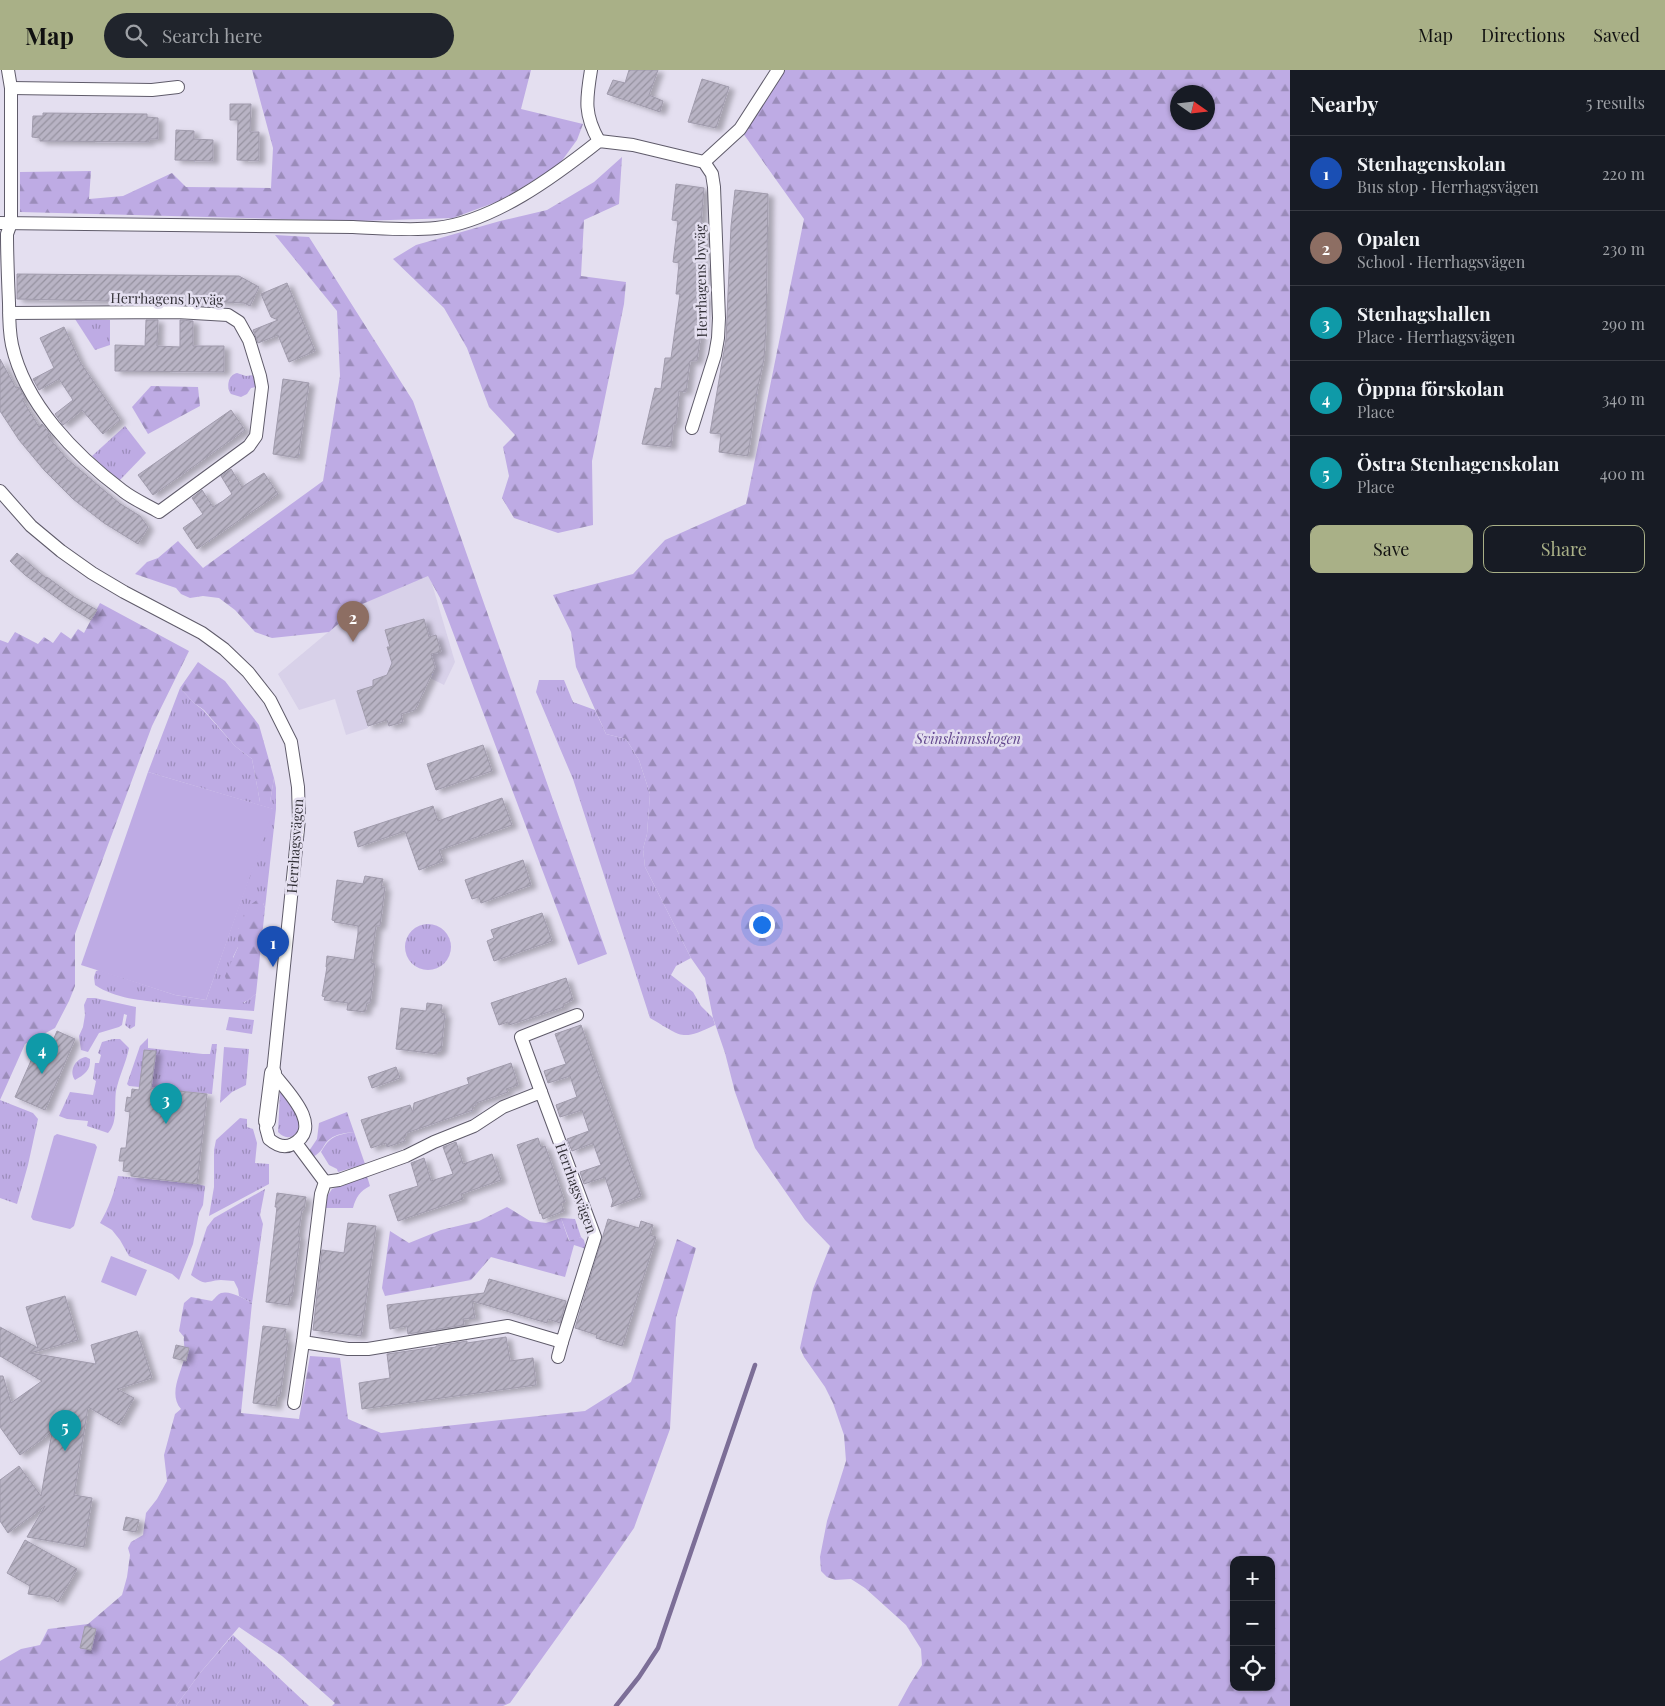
<!DOCTYPE html>
<meta charset="utf-8">
<style>
:root{--surface:#171b24;--page:#20242c;--text:#f1f3f6;--muted:#9ea1a6;--line:#363941;--accent:#a9b087}
body{margin:0;font-family:"Playfair Display",serif;background:var(--page);color:var(--text)}
.controls{position:absolute;right:15px;bottom:15px;display:grid;overflow:hidden;border-radius:10px;box-shadow:0 1px 4px #0004}
.controls button{width:45px;height:45px;display:grid;place-items:center;padding:0;border:0;border-bottom:1px solid var(--line);background:var(--surface);color:var(--text);font:25px sans-serif}
.compass{position:absolute;left:1170px;top:15px;width:45px;height:45px;border-radius:50%;background:var(--surface);box-shadow:0 1px 4px #0004;rotate:104deg}
.you{position:absolute;left:761px;top:854px;width:18px;height:18px;margin:-12px;border:4px solid #fff;border-radius:50%;background:#1a73e8;box-shadow:0 0 0 8px #1a73e833}
.badge{display:grid;place-items:center;width:32px;height:32px;border-radius:50%;background:var(--accent);color:#fff;font-size:16px;font-weight:700}
.pin{position:absolute;translate:-50% -41px;filter:drop-shadow(0 1px 2px #0008)}
.pin::after{content:'';position:absolute;top:26px;width:18px;height:15px;background:inherit;clip-path:polygon(0 0,100% 0,50% 100%)}
.list{margin:0;padding:0;list-style:none}
h2{display:flex;justify-content:space-between;align-items:center;height:65px;margin:0;padding:0 20px;font-size:21px}
h2 small{font-size:16px;font-weight:400;color:var(--muted)}
.list li{display:grid;grid-template-columns:32px 1fr auto;gap:15px;align-items:center;box-sizing:border-box;height:75px;padding:0 20px;border-top:1px solid var(--line)}
.list b{display:block;font-size:19px;white-space:nowrap}
.list p{margin:0;font-size:16px;white-space:nowrap;color:var(--muted)}
.list em{font-size:16px;font-style:normal;color:var(--muted)}
.actions{display:flex;gap:10px;padding:15px 20px}
.actions a{flex:1;padding:11px 0;border:1px solid var(--accent);border-radius:10px;text-align:center;font-size:18px;color:var(--accent)}
.actions .main{background:var(--accent);color:#111}
.icon{flex:none;width:28px;height:28px;fill:none;stroke:currentColor;stroke-width:2;stroke-linecap:round;stroke-linejoin:round}
.map{position:relative;flex:none;width:1290px;height:1636px;overflow:hidden}
header{display:flex;align-items:center;gap:30px;box-sizing:border-box;height:70px;padding:0 25px;background:var(--accent);color:#111}
header strong{font-size:24px}
nav{display:flex;gap:28px;margin-inline-start:auto;font-size:18px}
.search{width:350px;height:45px;background:var(--page);display:flex;align-items:center;gap:12px;box-sizing:border-box;padding:0 18px;border-radius:28px;color:var(--muted);font-size:19px}
main{display:flex}
aside{flex:1;background:var(--surface)}
.map>svg:first-child{display:block}
.built{fill:#d8d1e9}
.grass{fill:url(#grass-tufts)}
.forest{fill:url(#forest-firs);fill-rule:evenodd}
.pitch{fill:#beabe4}
.lines{fill:none;stroke-linecap:round;stroke-linejoin:round}
.stream{stroke:#7c6e97;stroke-width:4.5}
.building{fill:url(#building-hatch);stroke:#a09bac;filter:url(#shadow)}
.minor-casing{stroke:#5f5b6a;stroke-width:14}
.tertiary-casing{stroke:#5f5b6a;stroke-width:18}
.minor{stroke:#fff;stroke-width:12}
.tertiary{stroke:#fff;stroke-width:16}
.labels{text-anchor:middle;stroke-width:5;stroke-linejoin:round;paint-order:stroke}
.street-label{font-size:14px;fill:#343239;stroke:#e4dff0}
.park-label{font-size:14px;font-style:italic;fill:#62478d;stroke:#e4dff0}
</style>
<header>
<strong>Map</strong>
<div class="search"><svg class="icon" aria-label="search" viewBox="0 0 24 24"><circle cx="10" cy="10" r="6"/><path d="M15 15l6 6"/></svg>Search here</div>
<nav><a>Map</a><a>Directions</a><a>Saved</a></nav>
</header>
<main>
<div class="map">
<svg width="1290" height="1636" viewBox="0 0 1290 1636">
<defs>
<pattern id="grass-tufts" width="24" height="20" patternUnits="userSpaceOnUse" patternTransform="scale(1.25)"><rect width="24" height="20" fill="#beabe4"/><path d="M3 7l-1-3M5 7V3M7 7l1-3M15 17l-1-3M17 17v-4M19 17l1-3" fill="none" stroke="#9b8cba"/></pattern>
<pattern id="forest-firs" width="22" height="20" patternUnits="userSpaceOnUse" patternTransform="scale(1.25)"><rect width="22" height="20" fill="#beabe4"/><path d="M5 1l3.5 6h-7zM16 11l3.5 6h-7z" fill="#9b8cba"/></pattern>
<pattern id="building-hatch" width="6" height="6" patternUnits="userSpaceOnUse" patternTransform="scale(1.25)"><rect width="6" height="6" fill="#b8b3c4"/><path d="M-1 1l2-2M0 6l6-6M5 7l2-2" fill="none" stroke="#9692a0"/></pattern>
<filter id="shadow"><feDropShadow dx="5.5" dy="3" stdDeviation="2.5" flood-color="#0004"/></filter>
</defs>
<rect width="100%" height="100%" fill="#e4dff0"/>
<path class="built" d="M423,483L455,592L444,615L430,608L435,597L431,584L438,582L436,565L429,567L424,549L388,577L392,593L387,605L373,610V616L357,621L368,658L346,665L335,629L299,640L278,604Z"/>
<g class="grass">
<path d="M75,249L110,250V275L95,280Z"/>
<path d="M237,303L246,306L254,305L256,317L251,318L247,324L241,327L231,324C226,317 228,305 237,303Z"/>
<path d="M125,356L146,383L119,411L92,386Z"/>
<path d="M539,610H564L573,632L595,640L606,664L626,669L639,690L650,724L647,764L643,779L645,797L691,888L676,896L671,905L693,922L701,936L713,948L715,955C680,972 682,966 650,948L573,709L536,622Z"/>
<path d="M180,618L194,633L203,640L235,676L252,689L260,732H270L274,708L276,718V739L265,838L263,833L238,859V877L233,887L244,933L256,924L254,941C224,939 195,937 165,933C141,930 116,929 95,915L94,907L96,901L99,900L175,925L206,930L273,739L148,702Z"/>
<circle cx="428" cy="877" r="23"/>
<path d="M87,928H95L136,937L135,956L130,959L125,955L127,945L124,944L122,955L119,957L99,963L88,982L81,980L79,966L83,957L85,945L84,935Z"/>
<path d="M229,947L254,950L252,964L226,960Z"/>
<path d="M148,968V978L203,984H210L212,974H217L212,1024L129,1016L127,1014L140,976Z"/>
<path d="M113,969H120L129,978C126,993 119,1006 116,1021C114,1035 118,1053 108,1063L87,1056L88,1051L67,1049L59,1046L70,1022L93,1025L96,1011L93,1009L95,993H99L101,985L98,983L102,972Z"/>
<path d="M224,977L249,979L246,1015L232,1022L220,1033Z"/>
<path d="M86,987L90,989C91,1000 84,1005 75,1010C68,1001 76,988 86,987Z"/>
<path d="M282,1022C292,1034 306,1051 295,1065C288,1069 283,1067 278,1062L280,1023Z"/>
<path d="M0,1030L33,1043L38,1049L28,1095L17,1134L0,1128Z"/>
<path d="M240,1048L247,1049V1057L253,1059L257,1073L255,1093L269,1094V1114L209,1146L214,1117V1080L216,1070Z"/>
<path d="M354,1062L365,1094L338,1102L337,1099L329,1095L321,1082C330,1066 336,1065 354,1062Z"/>
<path d="M118,1106L197,1114L205,1116L203,1135L199,1143L193,1174L179,1210L172,1204L129,1186L120,1170L112,1160L100,1153C109,1138 114,1123 118,1106Z"/>
<path d="M367,1106L370,1116C360,1121 356,1127 353,1138H325L328,1125L332,1119Z"/>
<path d="M265,1119L260,1145L263,1154L262,1160L252,1233L239,1226L238,1219L234,1211C230,1211 225,1210 221,1210C204,1211 207,1217 191,1205L207,1157L214,1148Z"/>
<path d="M561,1148L575,1149L581,1167L570,1172Z"/>
<path d="M233,1565L309,1636H176L200,1603Z"/>
</g>
<g class="forest">
<path d="M252,0H531L521,39L583,54L577,70L558,96L499,131L453,148L359,151L20,142V102L91,101L89,129L123,126L172,103L186,117L271,118L273,78Z"/>
<path d="M778,0H1290V1636H898L910,1614L922,1595L921,1579L906,1555L865,1518L851,1509L835,1510L827,1507L821,1501L820,1487L827,1451L846,1391L844,1365L833,1333L825,1317L804,1287L800,1278L813,1219L830,1176L805,1150L755,1078L735,1022L725,983L713,948L705,908L691,888L645,797L643,779L647,764L650,724L639,690L626,669L606,664L576,597L571,562L553,525L633,504L665,470L746,434L804,149L740,59ZM1178,22H1208V52H1178ZM1234,1490H1271V1617H1234Z"/>
<path d="M622,87L619,134L584,150L581,206L626,212L624,234L592,391L593,455L558,463L514,448L502,428L509,406L503,377L515,365L489,337L467,278L444,238L393,189L416,175L500,151L547,140L594,112Z"/>
<path d="M275,165L309,167L413,331L607,884L578,895L440,528L428,506L360,535L329,562L272,568L255,562L235,540L219,528L203,526L190,528L181,524L176,518L135,504L147,492L158,488L178,471L203,498L323,411L340,306L337,241Z"/>
<path d="M151,316L198,317L200,336L148,364L132,337Z"/>
<path d="M100,533L189,581L152,656L75,864V916L69,931L55,958L25,974L0,1030V570L8,573L15,562L38,574L44,567L53,573L61,562L71,569L78,559L84,563Z"/>
<path d="M198,592L225,611L259,655L274,708L270,732H260L252,689L235,676L204,640L194,633L180,618Z"/>
<path d="M257,830L263,833L265,838L256,924C247,931 243,936 232,930L225,906L238,877V859L247,837Z"/>
<path d="M347,1042L354,1062C346,1063 336,1064 330,1069C322,1075 325,1080 313,1087L309,1081L317,1069L319,1053Z"/>
<path d="M507,1137L530,1151L546,1153L561,1148L569,1171L581,1167L584,1170L586,1179L574,1175L565,1207L491,1187L471,1210L385,1226L382,1218L390,1161L409,1173L441,1160L479,1151Z"/>
<path d="M677,1169L696,1178L676,1248L670,1359L634,1458L596,1513L510,1633L503,1636H332L335,1633L282,1586L239,1557L200,1603L176,1636H0V1591L21,1579L40,1575L48,1559L88,1554L122,1525L127,1507L130,1485L128,1478L131,1472L143,1465L146,1443L157,1429L167,1411L164,1385L175,1344L181,1339C168,1324 181,1303 185,1286C186,1281 183,1274 184,1267L179,1261L184,1233L191,1227L212,1231C215,1228 218,1224 221,1223C230,1220 245,1229 252,1233L241,1343L299,1349L310,1286L340,1288L348,1349L381,1363L585,1341L631,1312Z"/>
</g>
<g class="pitch">
<path d="M148,702L274,739L206,930L175,925L81,895Z"/>
<path d="M57,1064L95,1074L97,1077L74,1156L70,1159L33,1150L31,1147L54,1066Z"/>
<path d="M111,1186L147,1200L136,1226L101,1212Z"/>
</g>
<g class="lines">
<path class="stream" d="M616,1636L639,1607L658,1578L755,1295"/>
</g>
<g class="building">
<path d="M629,0H658L649,25L663,31L660,42L607,24L613,10L625,13Z"/>
<path d="M702,9L729,17L716,58L688,52Z"/>
<path d="M230,34H251L250,62H259V91L237,90L238,50H230Z"/>
<path d="M43,43L147,44V47L158,48V69H149V72L40,71V68L32,67L33,46H43Z"/>
<path d="M176,60L194,61V69L213,70V91L175,90Z"/>
<path d="M676,114L704,118L701,153L706,154L701,195H706L702,227H706L697,291H690L686,322L679,321L676,354H673L671,377L642,374L655,318L661,319L665,288H671L680,224H676L679,193L673,192L678,151L672,150Z"/>
<path d="M735,120L768,124L766,258L764,289L757,321L748,386L719,382L721,364L710,363L726,269L731,156Z"/>
<path d="M17,204L239,206L259,217L250,236L244,233L224,232H193V235L181,234V232H158V234H146V232L17,229Z"/>
<path d="M287,213L315,281L289,292L278,265L258,273L253,260L278,250L271,247L261,224Z"/>
<path d="M146,250H158L157,276L180,277V250L193,251V276H224V302L115,301V275L145,276Z"/>
<path d="M64,257L80,292L120,350L103,364L82,340L63,355L55,344L73,330L59,309L39,320L33,309L54,298L40,268Z"/>
<path d="M0,289L16,318L19,317L25,328L22,329L39,357L42,354L51,365L48,367L67,389L119,433L140,446L148,457L138,474L104,453L73,429L44,400L19,370L0,341Z"/>
<path d="M283,309L309,313L298,388L273,384Z"/>
<path d="M231,340L245,360L153,425L138,405Z"/>
<path d="M231,399L242,417L264,403L278,424L197,479L183,458L203,444L192,428L202,420L213,437L223,431L232,424L221,406Z"/>
<path d="M17,483L46,508L47,507L74,527L97,540L91,550L68,536L25,505L10,491Z"/>
<path d="M424,549L429,567L436,565L441,582L431,584L435,597L415,640L401,644L403,652L389,656L387,650L368,656L357,621L373,616V610L387,605L392,593L387,577H390L385,560Z"/>
<path d="M483,675L492,701L436,720L427,694Z"/>
<path d="M502,728L512,755L439,780L443,791L419,800L405,761L358,777L354,762L433,736L438,751Z"/>
<path d="M523,790L531,815L481,833L479,827L472,829L465,810Z"/>
<path d="M365,806L383,809L381,817H385L380,856H376L371,893L375,894L370,933H367L365,942L347,940L348,933L324,930L325,927L322,926L327,897H326L327,886L354,890L358,863V856L334,852L335,851L332,850L337,810L363,814Z"/>
<path d="M542,843L552,871L494,891L487,871L494,868L491,860Z"/>
<path d="M566,908L573,930L563,934L564,937L509,955L508,952L499,955L491,933Z"/>
<path d="M427,933L442,935L441,943L445,944L441,981H437V984L396,979L401,938L426,941Z"/>
<path d="M581,955L641,1126L611,1137L613,1131L605,1107L584,1114L580,1102L601,1095L593,1073L572,1081L567,1069L589,1061L582,1040L560,1047L556,1035L577,1027L570,1006L548,1013L544,1001L566,994L555,964Z"/>
<path d="M57,961L75,969L45,1040L15,1027L41,968L52,973Z"/>
<path d="M144,980L156,981L151,1018L207,1024L197,1114L131,1106V1102L123,1101L124,1091H119L121,1078H126L130,1042L125,1041L127,1027L131,1028L132,1019L139,1020Z"/>
<path d="M511,993L518,1015L506,1019L508,1022L476,1033V1035L472,1037L473,1040L406,1063V1066L403,1067L405,1071L387,1077L386,1073L371,1078L361,1050L410,1035L413,1043L414,1033L469,1014L467,1008Z"/>
<path d="M396,997L400,1008L372,1018L368,1007Z"/>
<path d="M538,1068L541,1077L545,1076L565,1132L561,1133L564,1141L543,1149L541,1143L540,1144L517,1075Z"/>
<path d="M456,1072L463,1094L492,1084L501,1110L461,1124L463,1129L398,1151L389,1125L418,1116L411,1093L424,1088L431,1111L453,1104L443,1077Z"/>
<path d="M277,1123L306,1127L304,1140H302L298,1166L300,1167L292,1226L290,1225L289,1235L266,1232L277,1137H275Z"/>
<path d="M608,1149L639,1158L641,1151L653,1155L650,1165L656,1167L622,1276L596,1268L597,1265L575,1258Z"/>
<path d="M348,1153L376,1156L361,1266L313,1260L322,1180L344,1183Z"/>
<path d="M489,1209L566,1231L560,1253L548,1249L547,1253L472,1231L475,1248L463,1249L464,1255L408,1264L407,1256L390,1259L387,1235L484,1223Z"/>
<path d="M65,1226L78,1270L30,1283L96,1294L91,1275L137,1261L152,1308L117,1319L134,1328L119,1355L88,1337L74,1425L92,1428L84,1477L27,1467L45,1436L8,1463L0,1451V1410L19,1396L41,1426L52,1362L20,1385L0,1357V1306H3L11,1333L42,1311L0,1286V1257L38,1278L26,1237Z"/>
<path d="M263,1256L286,1259L284,1269L288,1270L280,1326H277L276,1336L253,1333Z"/>
<path d="M506,1267L510,1291L533,1288L536,1315L362,1339L359,1313L390,1308L387,1284L436,1277V1276L467,1271V1273Z"/>
<path d="M176,1275L189,1278L186,1291L173,1288Z"/>
<path d="M126,1447L139,1450L136,1462L123,1460Z"/>
<path d="M25,1470L77,1499L58,1532L51,1527L28,1524L30,1516L7,1503Z"/>
<path d="M85,1556L96,1559L91,1580L80,1578Z"/>
</g>
<g class="lines">
<defs>
<g id="minor">
<path d="M8,0L11,18V153L7,164C7,187 8,210 9,233C9,246 9,261 12,275C25,334 75,385 123,421C133,429 147,435 159,442L249,376L256,366L262,317L260,306L249,270L239,252L228,245L177,242L9,243"/>
<path d="M591,0C586,30 584,45 599,71"/>
<path d="M11,18L152,20L178,17"/>
<path d="M704,92L740,59L778,0"/>
<path d="M0,153L353,157C380,158 409,161 436,158C493,152 555,106 599,71L633,75L704,92L712,104L714,117L719,248L718,268L715,285L692,358"/>
<path d="M0,421L31,456L61,481L92,503L124,522L202,563L224,579L248,602L270,630L291,672L298,717L299,749L273,1003C286,1020 325,1057 293,1074C284,1079 276,1075 269,1069L266,1058L267,1051"/>
<path d="M541,1022L521,967L577,945"/>
<path d="M296,1073L325,1112L321,1124L303,1272L348,1279H368L508,1256L562,1272L595,1167L541,1022L503,1037L474,1056L434,1072L406,1086L339,1110L325,1112"/>
<path d="M558,1287L562,1272"/>
<path d="M294,1333L303,1272"/>
</g>
<path id="tertiary" d="M267,1051L273,1003"/>
</defs>
<use href="#minor" class="minor-casing"/>
<use href="#tertiary" class="tertiary-casing"/>
<use href="#minor" class="minor"/>
<use href="#tertiary" class="tertiary"/>
</g>
<g class="labels">
<g class="street-label">
<text transform="translate(701 211) rotate(-91)" y="5">Herrhagens byväg</text>
<text transform="translate(167 229) rotate(1)" y="5">Herrhagens byväg</text>
<text transform="translate(295 776) rotate(-86)" y="5">Herrhagsvägen</text>
<text transform="translate(576 1118) rotate(70)" y="5">Herrhagsvägen</text>
</g>
<g class="park-label">
<text x="968" y="674">Svinskinnsskogen</text>
</g>
</g>
</svg>
<div class="controls">
<button>+</button>
<button>−</button>
<button><svg class="icon" aria-label="locate" viewBox="0 0 24 24"><circle cx="12" cy="12" r="6"/><path d="M12 2v4M12 18v4M2 12h4M18 12h4"/></svg></button>
</div>
<svg class="compass" viewBox="-18 -18 36 36"><path d="M0-13l5 13h-10z" fill="#e53935"/><path d="M0 13l5-13h-10z" fill="#9ea1a6"/></svg>
<div class="you"></div>
<div class="pin badge" style="left:273px;top:897px;background:#1a4fb4">1</div>
<div class="pin badge" style="left:353px;top:572px;background:#8d6e63">2</div>
<div class="pin badge" style="left:166px;top:1054px;background:#0f9aa8">3</div>
<div class="pin badge" style="left:42px;top:1004px;background:#0f9aa8">4</div>
<div class="pin badge" style="left:65px;top:1381px;background:#0f9aa8">5</div>
</div>
<aside>
<h2>Nearby<small>5 results</small></h2>
<ul class="list">
<li><span class="badge" style="background:#1a4fb4">1</span><div><b>Stenhagenskolan</b><p>Bus stop · Herrhagsvägen</p></div><em>220 m</em></li>
<li><span class="badge" style="background:#8d6e63">2</span><div><b>Opalen</b><p>School · Herrhagsvägen</p></div><em>230 m</em></li>
<li><span class="badge" style="background:#0f9aa8">3</span><div><b>Stenhagshallen</b><p>Place · Herrhagsvägen</p></div><em>290 m</em></li>
<li><span class="badge" style="background:#0f9aa8">4</span><div><b>Öppna förskolan</b><p>Place</p></div><em>340 m</em></li>
<li><span class="badge" style="background:#0f9aa8">5</span><div><b>Östra Stenhagenskolan</b><p>Place</p></div><em>400 m</em></li>
</ul>
<div class="actions"><a class="main">Save</a><a>Share</a></div>
</aside>
</main>
